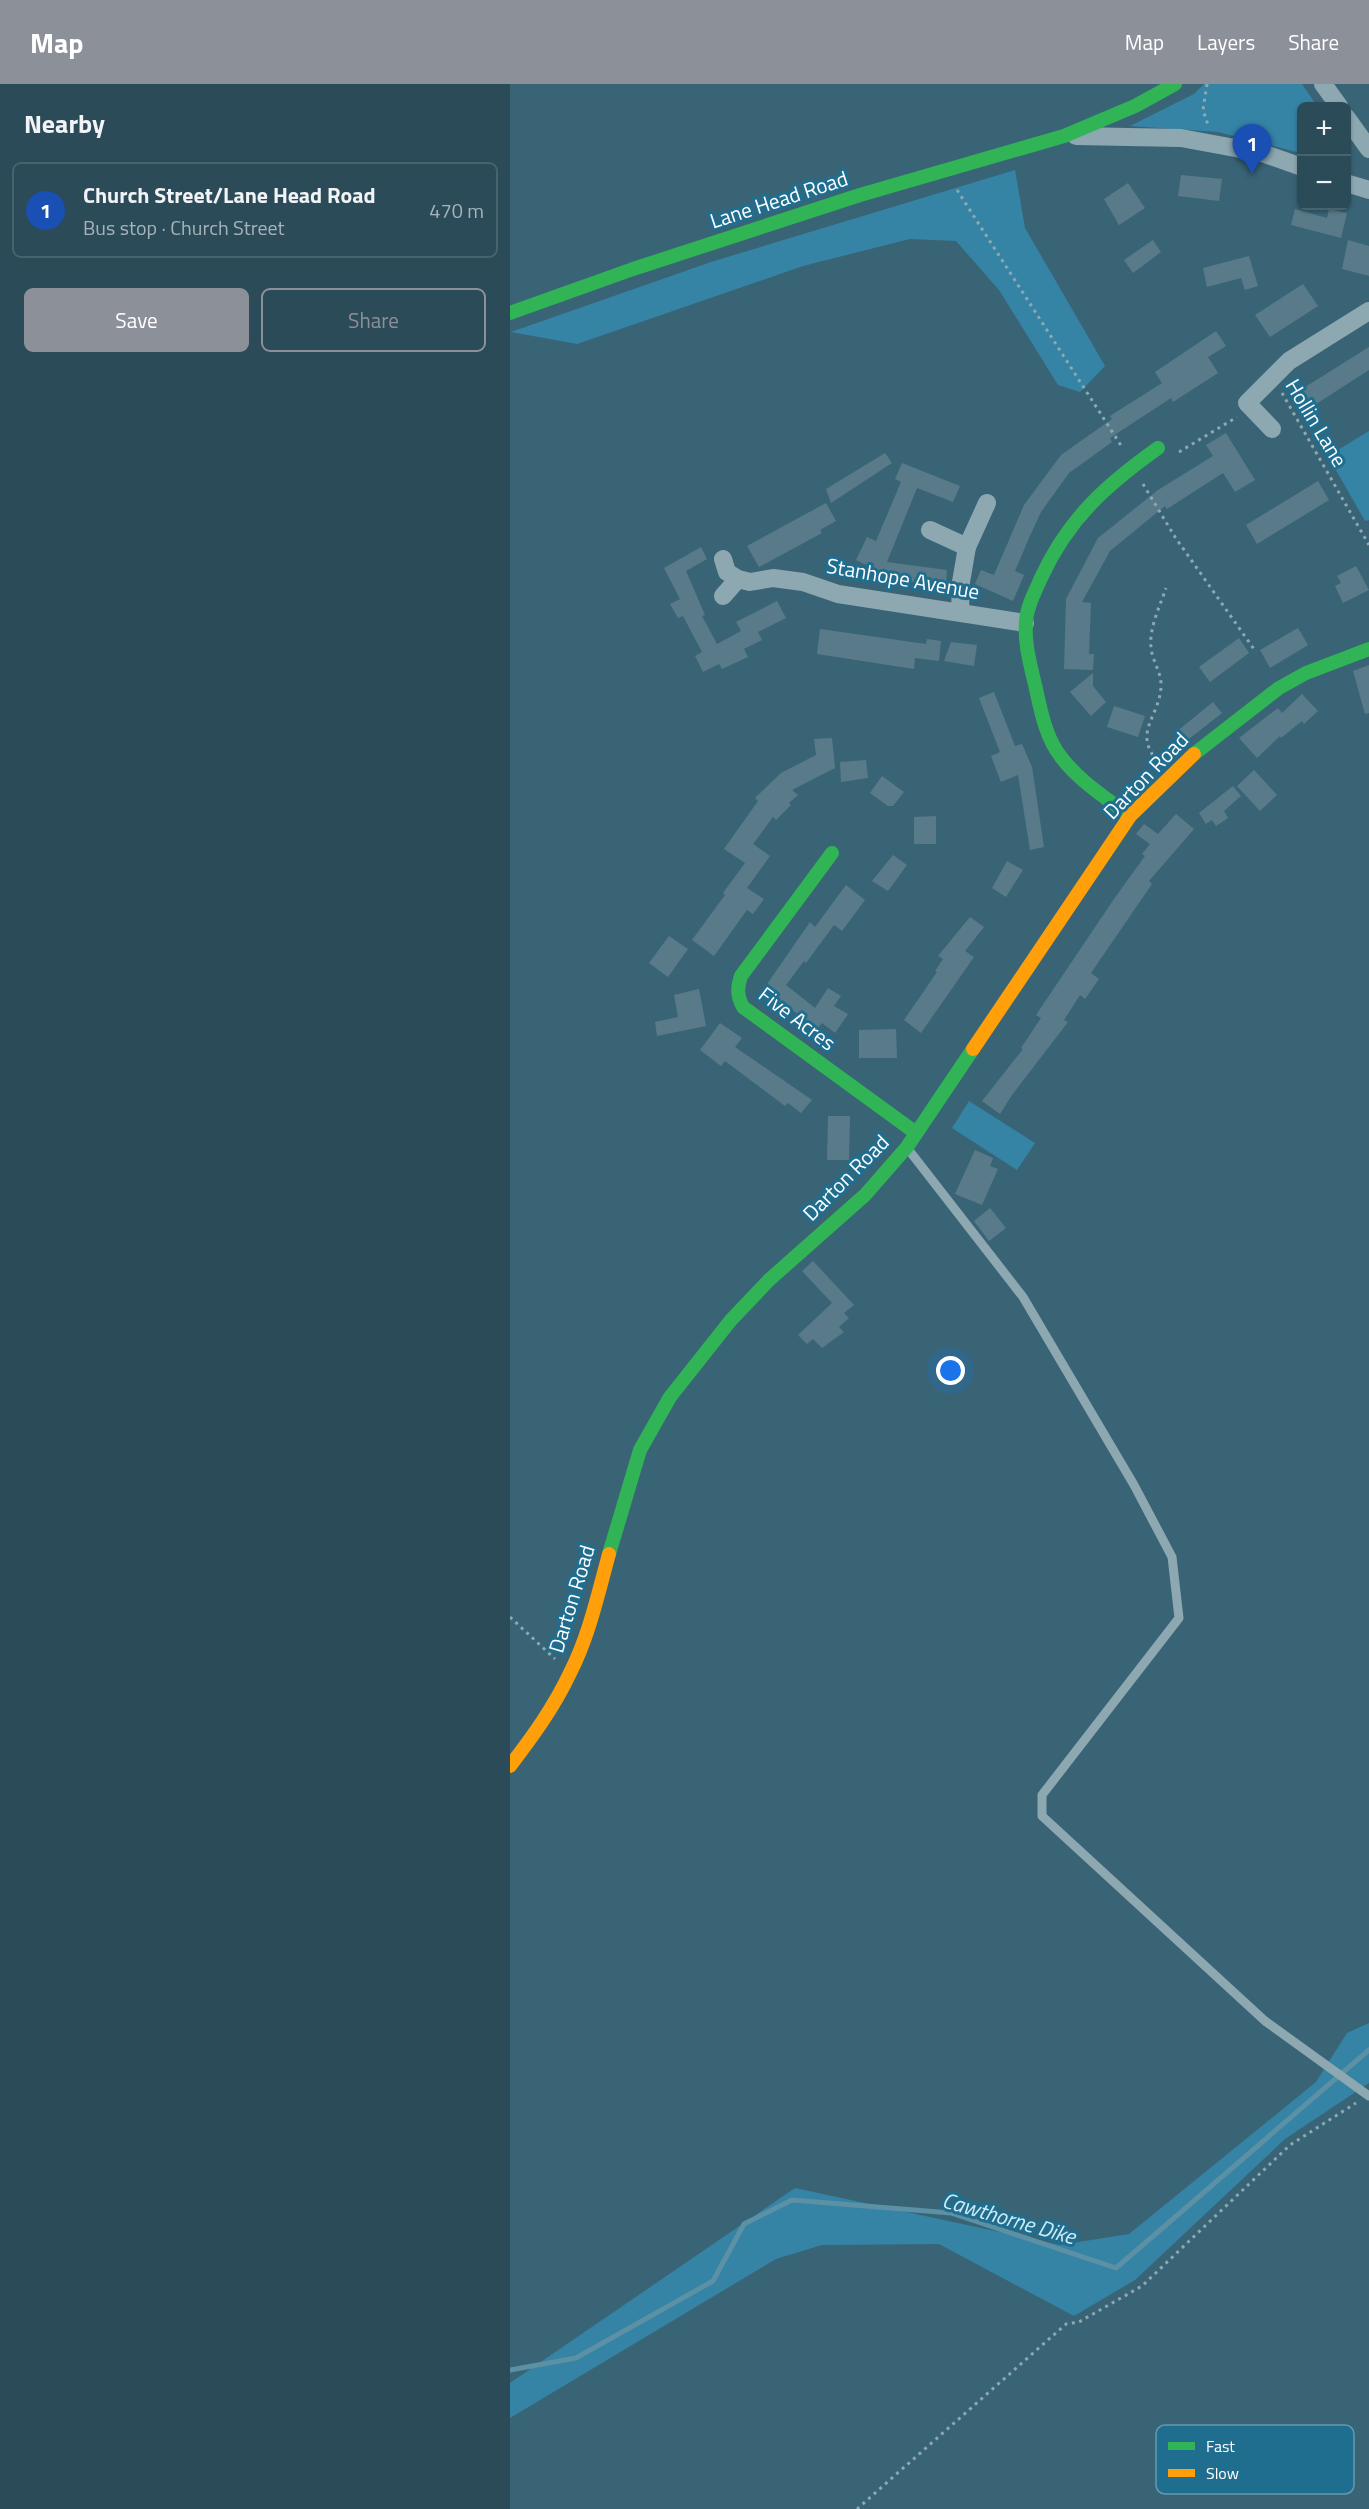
<!DOCTYPE html>
<meta charset="utf-8">
<style>
:root{--surface:#2b4b58;--page:#375561;--text:#f1f3f6;--muted:#a6b3ba;--line:#47636e;--accent:#8c9099}
body{margin:0;font-family:"Titillium Web",sans-serif;background:var(--page);color:var(--text)}
.controls{position:absolute;right:18px;top:18px;display:grid;overflow:hidden;border-radius:9px;box-shadow:0 2px 4px #0004}
.controls button{width:54px;height:54px;display:grid;place-items:center;padding:0;border:0;border-bottom:2px solid var(--line);background:var(--surface);color:var(--text);font:30px sans-serif}
.you{position:absolute;left:441px;top:1287px;width:21px;height:21px;margin:-15px;border:4px solid #fff;border-radius:50%;background:#1a73e8;box-shadow:0 0 0 9px #1a73e833}
.badge{display:grid;place-items:center;width:39px;height:39px;border-radius:50%;background:var(--accent);color:#fff;font-size:20px;font-weight:700}
.pin{position:absolute;translate:-50% -50px;filter:drop-shadow(0 2px 3px #0008)}
.pin::after{content:'';position:absolute;top:32px;width:21px;height:18px;background:inherit;clip-path:polygon(0 0,100% 0,50% 100%)}
.list{margin:0;padding:0;list-style:none}
h2{display:flex;justify-content:space-between;align-items:center;height:78px;margin:0;padding:0 24px;font-size:26px}
h2 small{font-size:20px;font-weight:400;color:var(--muted)}
.list li{display:grid;grid-template-columns:39px 1fr auto;gap:18px;align-items:center;box-sizing:border-box;height:96px;margin:0 12px 12px;padding:0 12px;border:2px solid var(--line);border-radius:9px}
.list b{display:block;font-size:22px;white-space:nowrap}
.list p{margin:0;font-size:20px;white-space:nowrap;color:var(--muted)}
.list em{font-size:20px;font-style:normal;color:var(--muted)}
.actions{display:flex;gap:12px;padding:18px 24px}
.actions a{flex:1;padding:14px 0;border:2px solid var(--accent);border-radius:9px;text-align:center;font-size:21px;color:var(--accent)}
.actions .main{background:var(--accent);color:#fff}
.map{position:relative;flex:none;width:859px;height:2425px;overflow:hidden}
header{display:flex;align-items:center;gap:36px;box-sizing:border-box;height:84px;padding:0 30px;background:var(--accent);color:#fff}
header strong{font-size:28px}
nav{display:flex;gap:33px;margin-inline-start:auto;font-size:21px}
main{display:flex}
aside{flex:1;background:var(--surface)}
.map>svg:first-child{display:block}
.green{fill:#3584a6}
.lines{fill:none;stroke-linecap:round;stroke-linejoin:round}
.stream{stroke:#5c90a4;stroke-width:5}
.building{fill:#597b89}
.path{stroke:#8ea8b2;stroke-width:3;stroke-dasharray:3 4.5;stroke-linecap:butt}
.lane{stroke:#8ea8b2;stroke-width:9}
.street{stroke:#8ea8b2;stroke-width:18}
.fast{stroke:#30b455;stroke-width:14}
.slow{stroke:#ff9f0a;stroke-width:14}
.labels{text-anchor:middle;stroke-width:6;stroke-linejoin:round;paint-order:stroke}
.street-label{font-size:21px;fill:#fff;stroke:#206e8f}
.water-label{font-size:22px;font-style:italic;fill:#cdebf6;stroke:#206e8f}
.key{fill:#206e8f;stroke:#639ab1;stroke-width:1.5}
.key-label{font-size:16px;fill:#fff}
</style>
<header>
<strong>Map</strong>
<nav><a>Map</a><a>Layers</a><a>Share</a></nav>
</header>
<main>
<aside>
<h2>Nearby<small></small></h2>
<ul class="list">
<li><span class="badge" style="background:#1a4fb4">1</span><div><b>Church Street/Lane Head Road</b><p>Bus stop · Church Street</p></div><em>470 m</em></li>
</ul>
<div class="actions"><a class="main">Save</a><a>Share</a></div>
</aside>
<div class="map">
<svg width="859" height="2425" viewBox="0 0 859 2425">
<rect width="100%" height="100%" fill="#396476"/>
<g class="green">
<path d="M694,0H792L807,22H792L791,69L708,48L620,42L684,10Z"/>
<path d="M505,86L515,144L595,282L570,308L548,301L489,206L446,157L400,155L293,182L67,260L1,248L201,178Z"/>
<path d="M859,347V436L855,437L818,372Z"/>
<path d="M459,1017L525,1059L507,1086L442,1044Z"/>
<path d="M859,1939V1999L775,2055L625,2196L564,2232L429,2160L312,2161L266,2175L0,2334V2299L285,2104L550,2161L619,2150L806,1998L837,1949Z"/>
</g>
<g class="lines">
<path class="stream" d="M0,2286L66,2274L203,2197L234,2140L282,2116L441,2129L606,2184L859,1966"/>
</g>
<g class="building">
<path d="M671,91L712,95L709,117L668,112Z"/>
<path d="M618,99L635,124L609,141L594,115Z"/>
<path d="M785,125L817,134L819,125L837,129L831,154L781,141Z"/>
<path d="M643,156L651,168L623,189L614,176Z"/>
<path d="M838,156L859,162V192L832,185Z"/>
<path d="M739,172L748,202L735,206L731,194L697,203L693,184Z"/>
<path d="M793,200L808,222L760,253L745,231Z"/>
<path d="M706,247L716,262L698,273L708,289L663,318L661,314L600,354L602,358L559,389L531,428L519,454L505,487L514,491L503,517L465,500L471,486L484,491L514,421L551,371L602,335L600,332L652,299L645,288Z"/>
<path d="M859,263V286L803,322L792,305Z"/>
<path d="M716,349L745,396L725,408L713,389L657,425L655,422L600,467L572,518L581,519L579,570H584L583,586L554,585L556,515L588,454L648,406L703,372L696,361Z"/>
<path d="M375,369L382,379L321,419L316,405Z"/>
<path d="M392,379L450,402L443,418L407,404L377,478L437,486L436,502L378,495V492L346,476L357,453L366,457L391,398L385,395Z"/>
<path d="M808,397L819,416L747,460L736,441Z"/>
<path d="M316,419L326,437L310,446L312,449L249,483L237,462Z"/>
<path d="M191,463L197,475L176,487L195,531L192,532L207,560L231,547L226,538L267,517L276,534L248,548L252,556L234,565L238,573L212,585L209,580L193,588L185,572L192,568L173,532L168,534L160,520L170,515L154,484Z"/>
<path d="M846,482L859,506L833,519L825,502L831,499L827,492Z"/>
<path d="M788,544L798,561L760,584L750,566Z"/>
<path d="M310,545L416,560L417,555L431,557L429,577L405,574L404,585L307,570Z"/>
<path d="M729,554L739,569L700,598L689,583Z"/>
<path d="M441,558L467,561L464,582L434,577Z"/>
<path d="M859,581V629L855,630L843,587Z"/>
<path d="M583,589V602L596,618L581,632L560,608Z"/>
<path d="M484,608L505,662L512,660L522,683L534,763L520,766L508,691L491,698L481,672L490,668L469,614Z"/>
<path d="M792,610L808,627L794,640L792,637L771,654L770,652L747,674L729,654L768,624L772,629Z"/>
<path d="M703,618L712,629L675,658L666,648Z"/>
<path d="M604,622L635,632L628,653L597,643Z"/>
<path d="M322,654L325,684L282,706L288,711L279,719L281,721L266,736L263,733L243,760L260,772L237,804L254,815L243,830L237,826L204,872L182,856L215,811L213,809L235,779L214,765L248,717L245,714L271,689L306,671L304,655Z"/>
<path d="M356,676L358,694L331,698L330,678Z"/>
<path d="M744,686L767,711L750,727L727,702Z"/>
<path d="M372,692L394,708L383,722H378L360,709Z"/>
<path d="M723,702L731,712L714,727L718,734L706,742L702,736L696,740L689,729Z"/>
<path d="M666,730L684,745L639,797L642,800L581,889L589,895L575,915L570,911L554,936L558,938L502,1011L490,1030L472,1017L513,965L511,964L531,934L526,931L606,812L635,772L632,770L640,760L626,750L634,740L648,750Z"/>
<path d="M426,732V760H404V733Z"/>
<path d="M383,771L397,781L378,807L362,797Z"/>
<path d="M497,777L513,786L496,813L482,804Z"/>
<path d="M336,801L355,816L332,847L324,841L296,879L294,877L276,901L305,924L318,904L331,912L324,922L338,930L325,949L312,939L308,944L253,906L300,838L305,843Z"/>
<path d="M460,833L474,843L455,867L464,873L411,949L394,936L427,888L425,887L433,875L428,872Z"/>
<path d="M159,852L178,865L158,893L139,879Z"/>
<path d="M189,905L196,942L147,952L145,938L168,933L164,911Z"/>
<path d="M210,939L232,954L225,963L302,1016L291,1029L278,1019L275,1022L215,977L211,982L190,966Z"/>
<path d="M386,945L387,974H349V946Z"/>
<path d="M318,1032H340L339,1076H317Z"/>
<path d="M465,1066L483,1074L480,1082L488,1085L472,1121L445,1110Z"/>
<path d="M480,1124L496,1144L479,1157L464,1137Z"/>
<path d="M303,1177L344,1221L334,1229L339,1234L329,1243L334,1248L312,1264L303,1255L297,1260L288,1251L322,1219L292,1187Z"/>
</g>
<g class="lines">
<g class="path">
<path d="M697,0L693,26L698,41"/>
<path d="M447,106L612,363"/>
<path d="M772,309L859,461"/>
<path d="M669,368L727,333"/>
<path d="M633,400L665,453L746,568"/>
<path d="M647,677C623,647 649,634 651,603C652,589 642,577 641,563C639,544 650,522 656,504"/>
<path d="M0,1533L45,1575"/>
<path d="M347,2425L556,2240L569,2238L632,2202L780,2061L846,2019"/>
</g>
<path class="lane" d="M398,1065L513,1213L624,1401L662,1473L669,1534L532,1711V1732L755,1937L859,2012"/>
<g class="street">
<path d="M813,0L829,22"/>
<path d="M836,33L859,65"/>
<path d="M566,52L671,54L752,69L792,83"/>
<path d="M836,99L859,106"/>
<path d="M762,345L737,319L779,277L859,227"/>
<path d="M420,446L457,463"/>
<path d="M213,475L217,488L228,495L240,498L263,494L293,498L328,510L515,539"/>
<path d="M213,512L228,495"/>
<path d="M450,528L451,498L457,463L477,419"/>
</g>
<g class="fast">
<path d="M0,229L123,185L350,111L554,52L625,22L665,0"/>
<path d="M684,670L769,604L796,589L859,565"/>
<path d="M620,732C596,714 569,697 551,673C536,654 531,628 526,605C521,583 514,560 516,537C517,522 525,508 531,494C558,435 596,401 648,364"/>
<path d="M322,769L231,892C227,904 227,912 233,923L406,1049"/>
<path d="M99,1470L130,1366L160,1313L221,1236L259,1196L355,1111L397,1063L463,965"/>
</g>
<g class="slow">
<path d="M463,965L620,732L684,670"/>
<path d="M0,1682C23,1652 44,1623 60,1589C79,1552 88,1510 99,1470"/>
</g>
</g>
<g class="labels">
<g class="street-label">
<text transform="translate(269 116) rotate(-18)" y="7">Lane Head Road</text>
<text transform="translate(806 339) rotate(59)" y="7">Hollin Lane</text>
<text transform="translate(393 495) rotate(10)" y="7">Stanhope Avenue</text>
<text transform="translate(636 692) rotate(-46)" y="7">Darton Road</text>
<text transform="translate(287 935) rotate(37)" y="7">Five Acres</text>
<text transform="translate(336 1094) rotate(-45)" y="7">Darton Road</text>
<text transform="translate(62 1515) rotate(-73)" y="7">Darton Road</text>
</g>
<g class="water-label">
<text transform="translate(499 2134) rotate(16)" y="8">Cawthorne Dike</text>
</g>
</g>
<rect x="646" y="2341" width="198" height="69" rx="9" class="key"/>
<rect x="658" y="2358" width="27" height="8" fill="#30b455"/>
<rect x="658" y="2385" width="27" height="8" fill="#ff9f0a"/>
<g class="key-label">
<text x="696" y="2368">Fast</text>
<text x="696" y="2395">Slow</text>
</g>
</svg>
<div class="controls">
<button>+</button>
<button>−</button>
</div>
<div class="you"></div>
<div class="pin badge" style="left:742px;top:90px;background:#1a4fb4">1</div>
</div>
</main>
